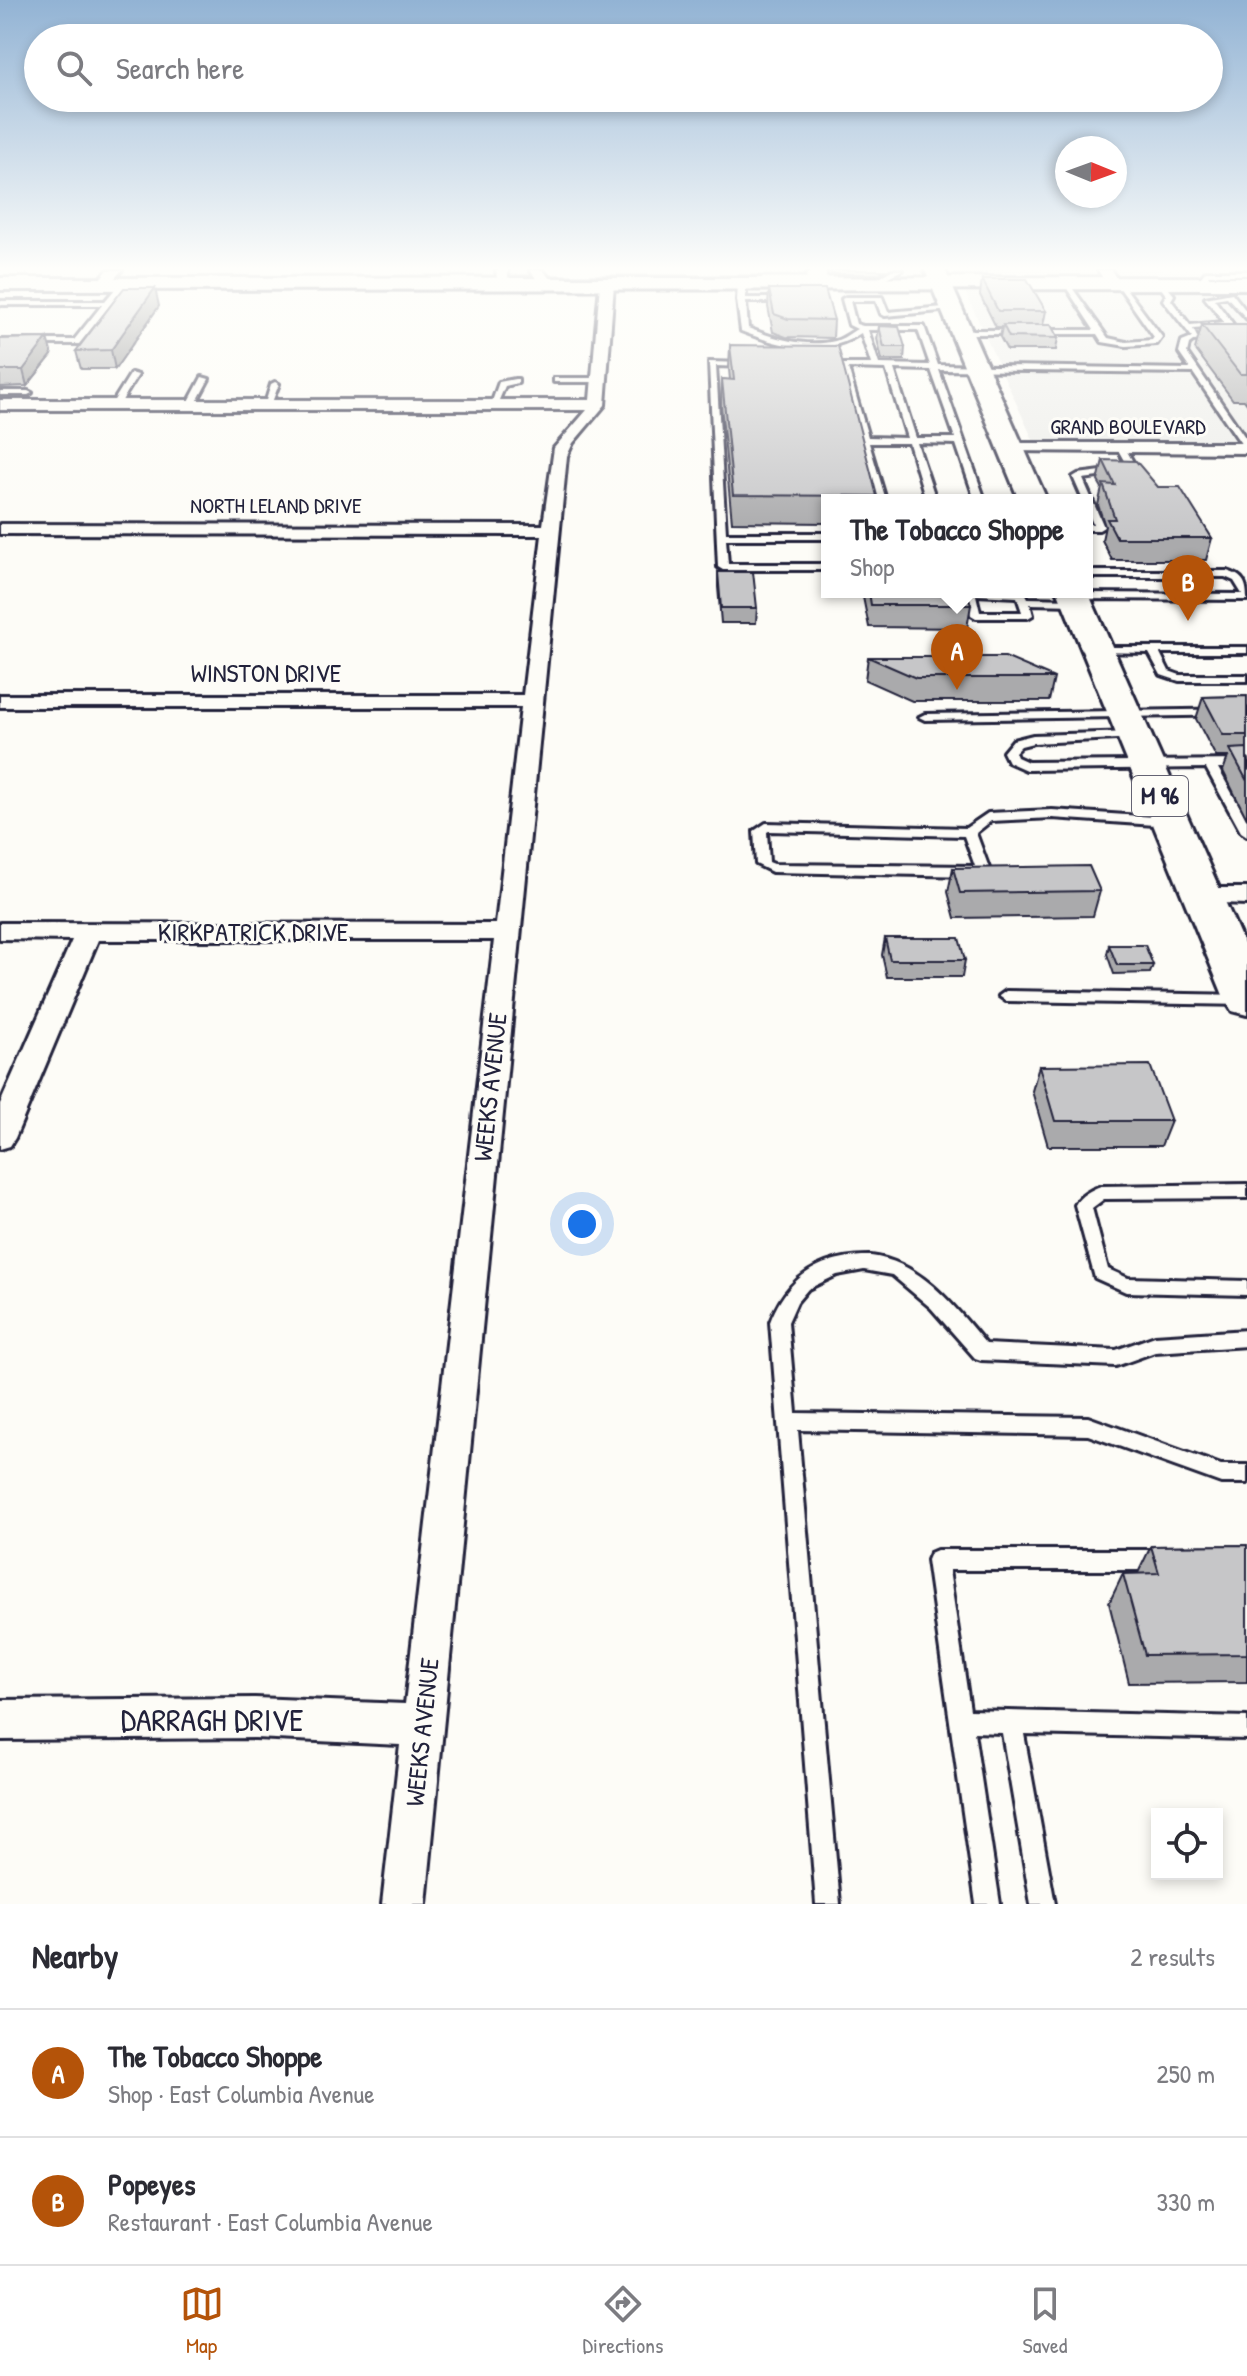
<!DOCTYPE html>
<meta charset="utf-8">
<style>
:root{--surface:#fff;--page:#f2f2f3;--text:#2b2b33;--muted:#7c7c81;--line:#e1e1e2;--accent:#b45309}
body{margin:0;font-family:"Patrick Hand",sans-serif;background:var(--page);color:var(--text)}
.controls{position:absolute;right:24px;bottom:24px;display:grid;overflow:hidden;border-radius:0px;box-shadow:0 4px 12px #0003}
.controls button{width:72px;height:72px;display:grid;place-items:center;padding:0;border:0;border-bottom:2px solid var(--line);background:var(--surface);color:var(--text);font:40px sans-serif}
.compass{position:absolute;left:1055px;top:136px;width:72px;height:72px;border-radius:50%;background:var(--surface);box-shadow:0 4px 12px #0003;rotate:91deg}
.you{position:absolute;left:582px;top:1224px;width:28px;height:28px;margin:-20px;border:6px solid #fff;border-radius:50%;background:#1a73e8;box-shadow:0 0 0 12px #1a73e833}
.badge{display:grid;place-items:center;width:52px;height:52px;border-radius:50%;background:var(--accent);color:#fff;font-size:26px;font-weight:700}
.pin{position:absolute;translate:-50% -66px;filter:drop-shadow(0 2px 4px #0008)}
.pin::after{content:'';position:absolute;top:42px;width:28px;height:24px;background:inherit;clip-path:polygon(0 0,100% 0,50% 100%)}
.popup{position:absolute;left:821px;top:494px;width:272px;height:104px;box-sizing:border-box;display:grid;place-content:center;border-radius:0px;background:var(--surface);filter:drop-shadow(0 2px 6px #0005);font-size:26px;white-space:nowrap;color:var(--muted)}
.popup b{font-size:30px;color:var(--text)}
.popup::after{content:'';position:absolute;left:50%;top:100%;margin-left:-16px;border:16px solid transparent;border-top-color:var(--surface)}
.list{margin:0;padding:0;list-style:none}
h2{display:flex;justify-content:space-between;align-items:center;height:104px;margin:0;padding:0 32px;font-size:34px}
h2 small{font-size:26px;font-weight:400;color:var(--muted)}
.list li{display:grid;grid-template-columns:52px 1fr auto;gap:24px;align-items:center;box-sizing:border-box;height:128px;padding:0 32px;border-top:2px solid var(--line)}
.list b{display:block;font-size:30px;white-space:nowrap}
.list p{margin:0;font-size:26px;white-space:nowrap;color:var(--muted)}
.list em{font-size:26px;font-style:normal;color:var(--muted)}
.icon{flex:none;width:44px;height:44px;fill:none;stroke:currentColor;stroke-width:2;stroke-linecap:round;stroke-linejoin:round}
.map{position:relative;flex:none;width:1247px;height:1904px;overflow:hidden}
.search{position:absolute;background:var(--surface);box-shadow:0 4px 12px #0003;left:24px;right:24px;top:24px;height:88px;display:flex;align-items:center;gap:20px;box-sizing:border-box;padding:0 28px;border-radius:44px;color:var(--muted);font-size:30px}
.sheet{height:360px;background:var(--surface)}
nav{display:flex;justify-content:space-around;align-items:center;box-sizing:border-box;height:112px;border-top:2px solid var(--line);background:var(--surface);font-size:22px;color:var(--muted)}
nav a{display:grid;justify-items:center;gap:4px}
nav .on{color:var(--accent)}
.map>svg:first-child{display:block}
.built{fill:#ecece9}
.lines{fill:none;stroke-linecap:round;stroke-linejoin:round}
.lane-casing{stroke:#22223b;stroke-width:6}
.street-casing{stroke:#22223b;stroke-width:6}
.secondary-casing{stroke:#22223b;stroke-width:6}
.primary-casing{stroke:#22223b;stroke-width:6}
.lane{fill:#fdfcf7;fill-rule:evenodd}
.street{fill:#fdfcf7;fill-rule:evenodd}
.secondary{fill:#fdfcf7;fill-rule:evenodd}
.primary{fill:#fdfcf7;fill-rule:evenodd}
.wall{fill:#aaaaac;stroke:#22223b;stroke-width:2}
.shaded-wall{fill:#8b8b8c;stroke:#22223b;stroke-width:2}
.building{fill:#c6c6c8;stroke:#22223b;stroke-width:2}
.labels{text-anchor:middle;stroke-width:6;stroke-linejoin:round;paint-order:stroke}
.far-street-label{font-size:22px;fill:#22223b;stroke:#fdfcf7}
.shield{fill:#fdfcf7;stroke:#646373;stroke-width:2}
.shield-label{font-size:24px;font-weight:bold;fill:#22223b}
.street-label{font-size:26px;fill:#22223b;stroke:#fdfcf7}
.near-street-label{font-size:32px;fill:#22223b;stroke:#fdfcf7}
</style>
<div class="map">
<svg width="1247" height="1904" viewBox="0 0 1247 1904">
<rect width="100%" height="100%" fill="#fdfcf7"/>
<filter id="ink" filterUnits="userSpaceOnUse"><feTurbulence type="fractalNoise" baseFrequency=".0125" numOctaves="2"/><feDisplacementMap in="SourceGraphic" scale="16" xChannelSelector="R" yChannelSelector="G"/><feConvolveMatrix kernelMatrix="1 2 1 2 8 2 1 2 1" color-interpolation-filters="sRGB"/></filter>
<g filter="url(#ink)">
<path class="built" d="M955,270H1247V444H1035Z"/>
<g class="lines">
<defs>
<g id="lane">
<path d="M892,270H902L886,278L888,285L882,286L879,277Z"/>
<path d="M1247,271V275H1208L1214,284L1210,286L1201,277L1206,271Z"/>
<path d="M121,282L127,283L79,344H0V340H74L102,305H0V301H105Z"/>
<path d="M742,282L746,284V298H785L789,300L785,302H746L748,328C773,338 807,348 835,341C843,339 850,333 857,329L849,325L842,299L846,297H882L888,312L955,306L956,308L952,310L885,316L881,314L876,301H850L856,324L863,326H924L938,365L1190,369L1179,353L1182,341L1192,337L1163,300L1166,295L1158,284L1164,283L1174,295L1171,300L1190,325L1224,322L1205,298L1232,293L1247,312V319L1227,297L1214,299L1233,324L1232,326L1193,329L1197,337L1247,335V339L1193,341L1189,344L1187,353L1247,440V449L1244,448L1193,373L939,370L985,500H975L956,444L917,443L936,500H926L909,443H869L886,500H876L839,366L843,364H871L861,333C825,358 779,346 741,331L737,300L738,284ZM868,330H918L930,365L879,364ZM848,368L886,369L907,438L868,437ZM894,369L931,370L955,438H916Z"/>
<path d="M1068,282L1108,338L1126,342L1152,340L1154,337L1117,284L1121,282L1162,337L1157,344L1126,346L1102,342L1097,334H962L958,332L962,330H1094L1064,284Z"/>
<path d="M709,362L746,363L750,365L746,367L716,366L726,533H827V539H726L728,564H827V570H723L718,567Z"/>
<path d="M131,373L138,375L118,407H112L111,405Z"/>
<path d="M202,377L209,379L194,407H188L187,405Z"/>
<path d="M557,378H598L602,380L598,382H554V378Z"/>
<path d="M515,379H518V383L505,386L496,407H490L499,382Z"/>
<path d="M275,382L279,384L271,405L264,407L271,384Z"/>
<path d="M0,391H28L32,393L28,395H0Z"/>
<path d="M1121,445L1124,446L1136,467L1128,473L1083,479L1104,527L1099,530H1087V524H1093L1087,510V500H1083L1073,477L1078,474L1125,468L1127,466L1117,448Z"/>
<path d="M1087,571H1227C1244,576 1247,583 1247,600L1078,599L1082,602L1077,605L1030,604L1033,615L1028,618H976L971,615L965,595L959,592H1025L1028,598L1074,599L1070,596L1075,593L1242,594L1234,581L1225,577H1087ZM976,595L1017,597L1022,612H980Z"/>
<path d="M1098,647H1247V653H1160L1169,671L1180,675H1247V681H1179L1161,675L1149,653L1094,652L1093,650Z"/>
<path d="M1247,709V715L925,720L919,717L925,714Z"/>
<path d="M1134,732L1138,734V738L1033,743L1021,746L1015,752L1017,757L1028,762L1247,760V768H1218L1247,820V836L1241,832L1206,768L1026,770L1008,762L1003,752L1013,740L1033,735Z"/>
<path d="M1052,810L1170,818L1176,822L1170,826L1052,818L991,821L976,833L989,868L974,876L772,872L756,864L754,831L766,823L966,828L988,813ZM769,831L964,836L975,866L774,864L769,862L767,832Z"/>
<path d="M1006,991L1247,995V1005L1006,1001L999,996Z"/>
<path d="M1247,1184V1198L1104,1199L1092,1208L1108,1269L1128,1278L1247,1281V1295L1126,1292L1095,1278L1075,1205C1079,1196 1092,1189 1101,1186Z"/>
<path d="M871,1256C921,1262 956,1308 986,1344L1116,1350L1155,1336L1247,1330V1346L1155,1352L1116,1366L981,1360L975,1358L931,1308L892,1275L864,1270L837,1275L808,1289L797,1302L788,1322L796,1413L1088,1417L1221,1465H1247V1483H1221L1088,1435L798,1430L840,1904H816L770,1322C788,1276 821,1255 871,1256Z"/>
<path d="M937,1550H1163L1170,1553L1173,1560L1170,1567L1163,1570H949L970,1710L1247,1717V1739L1024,1734L1055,1904H1031L1002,1733L974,1732L1000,1904H976L927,1560L930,1553Z"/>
</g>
<g id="street">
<path d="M108,270H122L108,286H98L96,283Z"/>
<path d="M496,270H508V287H498Z"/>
<path d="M530,270H543L554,284L542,287Z"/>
<path d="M814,270H826V278L820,279L821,288L809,285L806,275Z"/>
<path d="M1098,270H1111L1120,284L1118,287H1108Z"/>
<path d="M607,280L614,284L605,405L573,443L567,456L426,1904H382L400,1745L255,1738L0,1740V1700L255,1698L405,1704L494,940H98L15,1138L10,1146L0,1149V1104L72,940L0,939V923L496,924L521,707H0V695H523L542,535L0,534V524L543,525L554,448L587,410H0V400H590L600,284Z"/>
<path d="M1010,443H1247V453L1004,451L1002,448Z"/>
<path d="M1202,888H1247V904L1193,902L1190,896Z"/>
</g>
<path id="secondary" d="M1247,277V289L0,290V278Z"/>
<g id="primary">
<path d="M925,270H945L1047,500H1019Z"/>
<path d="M1087,590L1247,951V1015L1232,1011L1225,1000L1058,592Z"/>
</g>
</defs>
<use href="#lane" class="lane-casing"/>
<use href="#street" class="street-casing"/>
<use href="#secondary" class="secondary-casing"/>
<use href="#primary" class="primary-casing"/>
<use href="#lane" class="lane"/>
<use href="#street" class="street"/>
<use href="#secondary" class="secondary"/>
<use href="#primary" class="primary"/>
</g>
<g class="wall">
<path d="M830,270H885L878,274H831Z"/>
<path d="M982,279L1046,311L1043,325L1058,338L1056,350H1007L1000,337L1002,327H996L980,295Z"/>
<path d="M769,289L834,320L833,338L786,337L773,332L768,307Z"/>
<path d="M159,306L115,369H81L76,351Z"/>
<path d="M1202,325H1247V404L1244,400H1233L1195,349Z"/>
<path d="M879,326L905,347L904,360H882L877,339Z"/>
<path d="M0,339L52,355L27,386L0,387Z"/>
<path d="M730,345L877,496L876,500H827V523L732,522L721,405L722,379L730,380L729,369Z"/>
<path d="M1103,460L1158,487L1212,538L1206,560H1112L1102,540L1105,526L1098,505L1102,488L1098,481Z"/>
<path d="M718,572L757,608L756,623H721L718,587Z"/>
<path d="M862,592H967L971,605L967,628L869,627Z"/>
<path d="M868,657L1054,678L1049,701H912L865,680Z"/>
<path d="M1247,696V819L1223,771L1228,757H1216L1196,719L1203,697Z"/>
<path d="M953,868L1100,891L1093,916L955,918L948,892Z"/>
<path d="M885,938L965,960L962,977H887L882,955Z"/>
<path d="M1109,945L1153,965L1150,973L1114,974L1107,954Z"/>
<path d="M1039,1066L1171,1121L1161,1146H1048L1032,1091Z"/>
<path d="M1247,1545V1682L1129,1683L1109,1603L1123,1574L1138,1573L1151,1546Z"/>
</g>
<g class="shaded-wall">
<path d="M155,288L159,306L115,369L111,350Z"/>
<path d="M47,338L52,355L27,386L23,370Z"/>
</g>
<g class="building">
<path d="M982,279H1027L1046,311H998Z"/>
<path d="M124,288H155L111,350L76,351Z"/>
<path d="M769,289H825L834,320L788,319L774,314Z"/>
<path d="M1003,325H1051L1058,338L1009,337Z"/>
<path d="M1202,325H1247V374H1240Z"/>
<path d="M879,326L899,327L905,347H884Z"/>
<path d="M47,338L23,370H0V339Z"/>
<path d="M730,345L838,346L877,496L733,495L722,379L734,380Z"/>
<path d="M1103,460L1136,461L1158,487H1180L1212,538H1117L1107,519H1115L1103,484L1115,485Z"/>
<path d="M718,572H753L757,608H721Z"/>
<path d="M869,592H967L971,605H871Z"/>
<path d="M868,657H1005L1054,678H916Z"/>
<path d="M1247,696V735H1223L1203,697Z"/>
<path d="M1247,748V781L1230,749Z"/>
<path d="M1089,866L1100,891L960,893L953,868Z"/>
<path d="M885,938H959L965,960H890Z"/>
<path d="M1109,945H1145L1153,965H1117Z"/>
<path d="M1150,1065L1171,1121H1055L1039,1066Z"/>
<path d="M1247,1545V1654L1145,1655L1123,1574L1159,1573L1151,1546Z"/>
</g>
</g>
<linearGradient id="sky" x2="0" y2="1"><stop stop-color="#92b3d4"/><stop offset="0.5" stop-color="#fefefb"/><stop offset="1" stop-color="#fefefb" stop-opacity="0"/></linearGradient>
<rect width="1247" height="537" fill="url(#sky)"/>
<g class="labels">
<g class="far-street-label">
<text x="1128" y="434">GRAND BOULEVARD</text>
<text x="276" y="513">NORTH LELAND DRIVE</text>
</g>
<rect class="shield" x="1132" y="776" width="56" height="40" rx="6"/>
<g class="shield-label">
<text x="1160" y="804">M 96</text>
</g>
<g class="street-label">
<text x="266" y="682">WINSTON DRIVE</text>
<text x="253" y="941">KIRKPATRICK DRIVE</text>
<text transform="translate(490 1087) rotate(-84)" y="9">WEEKS AVENUE</text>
<text transform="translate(422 1732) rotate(-84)" y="9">WEEKS AVENUE</text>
</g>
<g class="near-street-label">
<text x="212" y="1731">DARRAGH DRIVE</text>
</g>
</g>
</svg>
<div class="controls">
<button><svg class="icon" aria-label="locate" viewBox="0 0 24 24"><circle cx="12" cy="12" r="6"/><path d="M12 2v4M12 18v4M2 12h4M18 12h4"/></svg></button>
</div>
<svg class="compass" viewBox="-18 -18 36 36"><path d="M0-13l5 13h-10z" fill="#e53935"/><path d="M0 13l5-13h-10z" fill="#7c7c81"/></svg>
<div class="you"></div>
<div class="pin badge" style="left:957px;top:690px">A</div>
<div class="popup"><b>The Tobacco Shoppe</b>Shop</div>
<div class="pin badge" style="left:1188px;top:621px">B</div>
<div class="search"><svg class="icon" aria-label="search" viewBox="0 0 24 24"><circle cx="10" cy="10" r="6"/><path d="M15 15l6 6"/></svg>Search here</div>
</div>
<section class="sheet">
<h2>Nearby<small>2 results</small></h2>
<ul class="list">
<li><span class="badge">A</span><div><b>The Tobacco Shoppe</b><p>Shop · East Columbia Avenue</p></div><em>250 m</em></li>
<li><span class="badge">B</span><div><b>Popeyes</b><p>Restaurant · East Columbia Avenue</p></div><em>330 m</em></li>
</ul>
</section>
<nav>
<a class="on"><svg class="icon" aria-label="map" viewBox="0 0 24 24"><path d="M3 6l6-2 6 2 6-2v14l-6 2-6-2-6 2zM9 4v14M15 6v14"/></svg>Map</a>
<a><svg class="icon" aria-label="directions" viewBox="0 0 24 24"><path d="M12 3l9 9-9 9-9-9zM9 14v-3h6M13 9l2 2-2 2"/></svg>Directions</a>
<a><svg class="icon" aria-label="saved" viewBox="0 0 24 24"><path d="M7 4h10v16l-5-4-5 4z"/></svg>Saved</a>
</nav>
